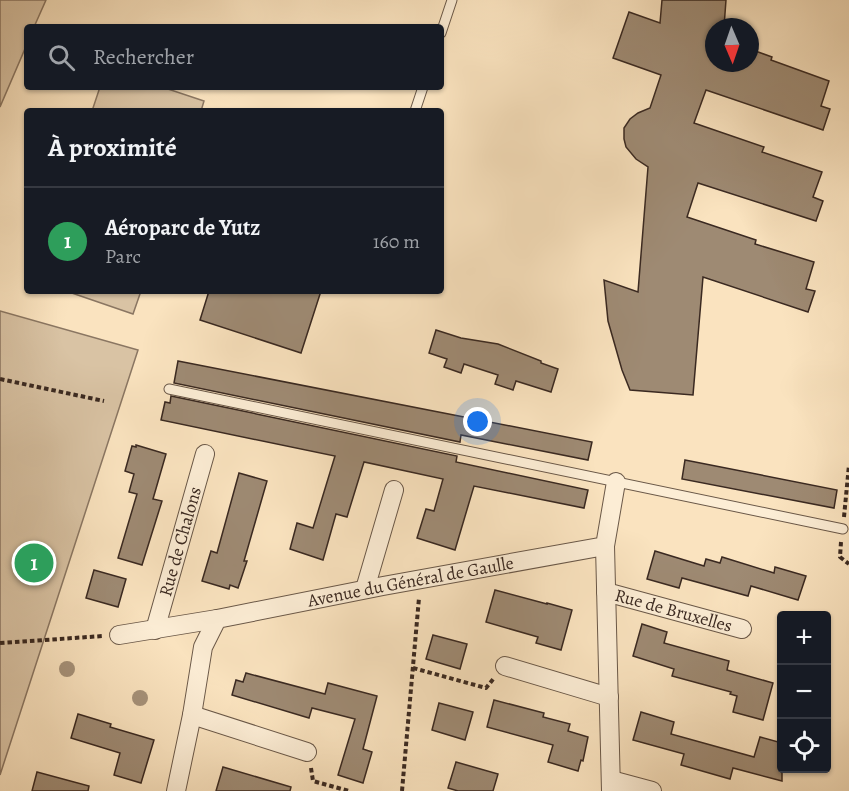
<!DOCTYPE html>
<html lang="fr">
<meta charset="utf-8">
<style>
:root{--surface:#171b24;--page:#20242c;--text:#f1f3f6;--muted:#9ea1a6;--line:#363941;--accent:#0b8043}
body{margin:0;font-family:Alegreya,serif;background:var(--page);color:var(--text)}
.controls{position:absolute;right:18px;bottom:18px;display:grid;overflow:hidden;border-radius:6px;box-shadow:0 2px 4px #0004}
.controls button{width:54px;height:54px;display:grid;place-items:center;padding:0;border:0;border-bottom:2px solid var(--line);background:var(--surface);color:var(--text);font:30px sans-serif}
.compass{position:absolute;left:705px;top:18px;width:54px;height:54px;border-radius:50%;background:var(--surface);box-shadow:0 2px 4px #0004;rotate:178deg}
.you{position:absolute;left:478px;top:422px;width:21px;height:21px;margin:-15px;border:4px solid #fff;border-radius:50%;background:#1a73e8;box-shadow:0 0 0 9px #1a73e833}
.badge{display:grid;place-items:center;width:39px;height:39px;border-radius:50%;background:var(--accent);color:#fff;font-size:20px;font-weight:700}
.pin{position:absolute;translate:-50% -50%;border:3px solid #fff;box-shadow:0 2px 6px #0006}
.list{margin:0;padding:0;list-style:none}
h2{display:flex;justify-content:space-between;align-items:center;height:78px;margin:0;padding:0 24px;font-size:26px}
h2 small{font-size:20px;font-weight:400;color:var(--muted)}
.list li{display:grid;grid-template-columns:39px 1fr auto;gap:18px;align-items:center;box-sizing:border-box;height:108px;padding:0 24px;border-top:2px solid var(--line)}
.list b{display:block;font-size:22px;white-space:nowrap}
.list p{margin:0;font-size:20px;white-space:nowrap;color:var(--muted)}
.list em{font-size:20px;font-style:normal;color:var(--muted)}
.icon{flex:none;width:33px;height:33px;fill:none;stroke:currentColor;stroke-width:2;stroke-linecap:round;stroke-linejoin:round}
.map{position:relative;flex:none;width:849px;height:791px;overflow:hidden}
.search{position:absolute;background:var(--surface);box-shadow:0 2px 4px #0004;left:24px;top:24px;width:420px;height:66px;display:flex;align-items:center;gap:15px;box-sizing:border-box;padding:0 21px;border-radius:6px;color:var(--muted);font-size:22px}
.panel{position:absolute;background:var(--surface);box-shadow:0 2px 4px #0004;left:24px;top:108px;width:420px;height:186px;border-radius:6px}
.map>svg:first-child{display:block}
.green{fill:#d9c3a4;stroke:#8a7662;stroke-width:1.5}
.building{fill:#9e8a73;stroke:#3a2921;stroke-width:1.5}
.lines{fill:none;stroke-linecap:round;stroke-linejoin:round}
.service-casing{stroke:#6a5848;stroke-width:11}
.minor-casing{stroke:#6a5848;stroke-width:20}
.path{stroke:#3a2921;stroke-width:4;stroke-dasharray:4.5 3;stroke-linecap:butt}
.service{stroke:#fcedd5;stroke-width:9}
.minor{stroke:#fcedd5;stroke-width:18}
.tree{fill:#a6927a}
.labels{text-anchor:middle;stroke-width:4.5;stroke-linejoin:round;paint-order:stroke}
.street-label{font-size:18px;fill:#3a2921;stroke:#fcedd5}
</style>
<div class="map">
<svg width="849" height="791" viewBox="0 0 849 791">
<rect width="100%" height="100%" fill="#fae3bf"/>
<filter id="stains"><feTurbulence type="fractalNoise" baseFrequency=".00333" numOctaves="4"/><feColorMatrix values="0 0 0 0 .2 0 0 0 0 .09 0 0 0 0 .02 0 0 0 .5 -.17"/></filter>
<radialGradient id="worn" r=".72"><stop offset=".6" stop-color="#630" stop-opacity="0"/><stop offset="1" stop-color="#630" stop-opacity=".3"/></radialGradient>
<g class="green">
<path d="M0,0H46L34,27H27V44L0,107Z"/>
<path d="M100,87H162L204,101L201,111H92Z"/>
<path d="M66,291H141L133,314Z"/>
<path d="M0,311L138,350L0,775Z"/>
</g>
<g class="building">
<path d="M662,0H726L724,27H714V63H750V49L772,57L771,60L829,81L821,106L830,109L823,130L706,90L694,123L764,147L762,152L822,172L813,197L823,201L816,221L698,183L687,217L756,240L755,244L814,262L806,289L815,291L808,312L703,277L693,395L630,390L622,370L608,321L604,280L638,292L648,167L636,159L626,147L624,139V128L630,119L638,113L650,108L661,75L613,58L629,12L660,23Z"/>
<path d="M209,291H321L301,353L200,320Z"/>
<path d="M436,330L461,338L498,344L541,361V363L558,369L551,392L516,381L513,390L495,384L498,375L464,364L461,373L444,367L447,359L429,353Z"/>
<path d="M178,361L592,442L588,460L461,435L460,442L174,383Z"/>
<path d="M171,396L457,456L456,462L588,490L584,508L474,486L455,550L417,538L426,509L434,511L443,479L364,462L347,517L336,514L323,560L290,549L297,523L313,528L335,456L161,420L165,402L170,403Z"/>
<path d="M136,445L166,454L153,499L162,501L142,565L118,558L137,494L129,492L134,474L125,471L132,446L136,447Z"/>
<path d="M685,460L837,490L834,508L682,479Z"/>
<path d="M239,473L267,481L244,561H247L238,588L230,585L229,589L202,581L211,551L217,553Z"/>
<path d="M655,551L704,566L706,559L720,563L722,557L774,573L775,567L806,576L798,600L751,586L748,596L682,578L679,588L647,579Z"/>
<path d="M94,570L126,579L118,607L86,598Z"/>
<path d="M495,590L547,604V603L572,610L561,650L536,643L538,637L486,622Z"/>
<path d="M642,624L667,632L664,643L729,661L727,670L773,683L763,720L733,712L737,696L730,694L731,692L672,676L674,669L633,656Z"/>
<path d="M433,635L467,644L460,669L426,659Z"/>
<path d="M246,673L325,694L328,683L377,696L363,749L372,752L363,783L338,775L355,719L312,708L309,718L232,695L236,680L243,682Z"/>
<path d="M494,700L544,713L543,717L570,724L568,731L588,737L583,761L581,760L578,771L548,762L553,745L487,727Z"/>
<path d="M439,703L473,712L465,740L432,730Z"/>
<path d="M641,712L674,722L671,734L754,757L760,737L782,743V781L733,768L730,779L681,765L684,754L633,740Z"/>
<path d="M78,714L111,724L110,727L154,740L141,783L114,775L120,753L71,738Z"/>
<path d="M456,762L498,774L493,791H458L448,788Z"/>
<path d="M223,767L291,787L290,791H216Z"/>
<path d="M37,772L89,786L88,791H32Z"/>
</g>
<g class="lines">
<defs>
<g id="service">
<path d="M441,33L452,0"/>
<path d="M415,111L423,87"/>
<path d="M169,389L843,529"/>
</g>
<g id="minor">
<path d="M605,546L611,791"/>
<path d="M365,589L394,490"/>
<path id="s1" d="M606,592L742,629"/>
<path id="s2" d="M155,630L205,454"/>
<path d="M119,635L217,619"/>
<path d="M505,666L609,697"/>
<path d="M192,715L307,752"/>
<path d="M611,780L652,791"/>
<path id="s3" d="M176,791L192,715L203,647L217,619L383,586L605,546L616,482"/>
</g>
</defs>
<use href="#service" class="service-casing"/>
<use href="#minor" class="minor-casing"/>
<g class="path">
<path d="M0,379L104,401"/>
<path d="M844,517L849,465"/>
<path d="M841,542L840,557L849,564"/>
<path d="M0,643L103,636"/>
<path d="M413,668L486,688L494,678"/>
<path d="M311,768L313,781L349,791"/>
<path d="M402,791L419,598"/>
</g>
<use href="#service" class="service"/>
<use href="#minor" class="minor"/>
</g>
<g class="tree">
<circle cx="67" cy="669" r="8"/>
<circle cx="140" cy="698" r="8"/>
</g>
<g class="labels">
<g class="street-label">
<text dy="6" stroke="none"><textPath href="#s2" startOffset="92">Rue de Chalons</textPath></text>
<text dy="6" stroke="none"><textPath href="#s3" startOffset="375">Avenue du Général de Gaulle</textPath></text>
<text dy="6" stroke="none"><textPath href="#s1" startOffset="70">Rue de Bruxelles</textPath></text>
</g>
</g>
<rect width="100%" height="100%" filter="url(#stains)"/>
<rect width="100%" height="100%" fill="url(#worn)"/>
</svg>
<div class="controls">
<button>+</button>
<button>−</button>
<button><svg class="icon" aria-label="locate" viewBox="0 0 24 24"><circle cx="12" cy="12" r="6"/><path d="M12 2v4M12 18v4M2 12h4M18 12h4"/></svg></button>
</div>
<svg class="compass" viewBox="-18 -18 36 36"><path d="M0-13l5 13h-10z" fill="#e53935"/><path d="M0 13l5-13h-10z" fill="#9ea1a6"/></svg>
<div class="you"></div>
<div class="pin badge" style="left:34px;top:563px;background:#2e9e5b">1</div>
<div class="search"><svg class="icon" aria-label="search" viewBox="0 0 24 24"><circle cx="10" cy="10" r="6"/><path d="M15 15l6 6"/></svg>Rechercher</div>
<section class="panel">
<h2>À proximité<small></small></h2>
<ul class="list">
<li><span class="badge" style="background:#2e9e5b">1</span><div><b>Aéroparc de Yutz</b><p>Parc</p></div><em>160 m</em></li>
</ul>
</section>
</div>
